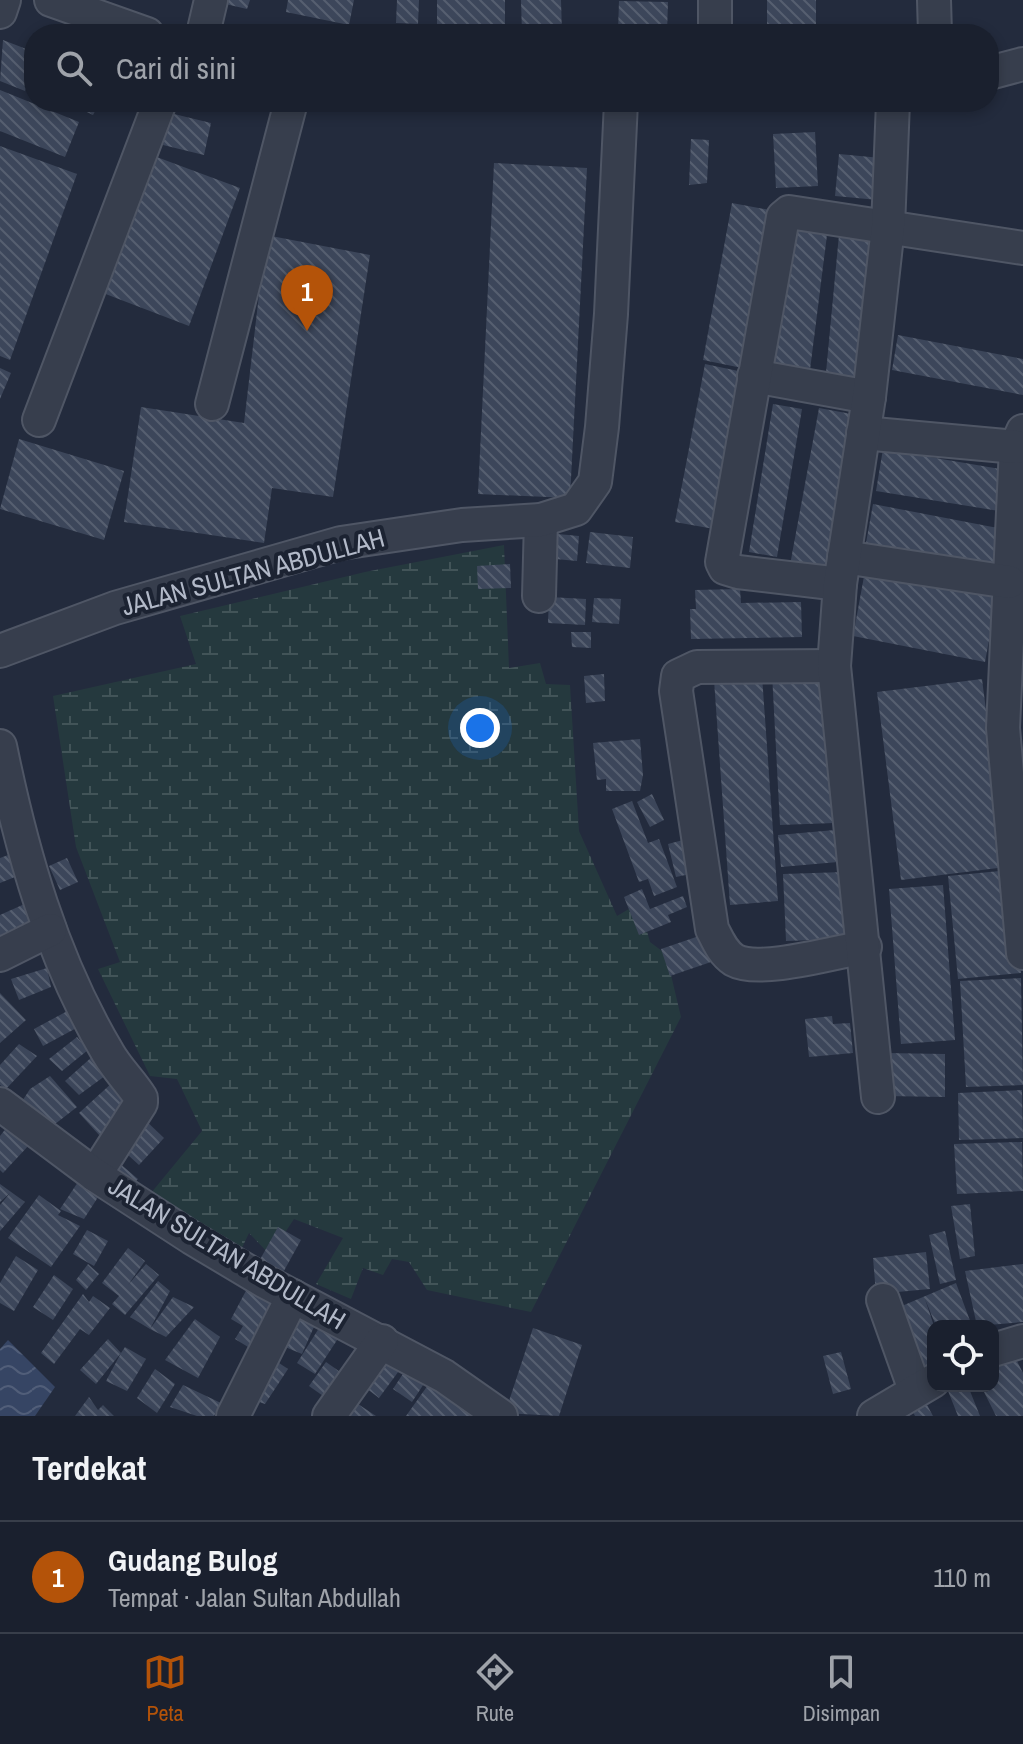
<!DOCTYPE html>
<html lang="id">
<meta charset="utf-8">
<style>
:root{--surface:#1a202e;--page:#232836;--text:#f1f3f6;--muted:#9fa3aa;--line:#383e4a;--accent:#b45309}
body{margin:0;font-family:"Archivo Narrow",sans-serif;background:var(--page);color:var(--text)}
.controls{position:absolute;right:24px;bottom:24px;display:grid;overflow:hidden;border-radius:16px;box-shadow:0 4px 12px #0003}
.controls button{width:72px;height:72px;display:grid;place-items:center;padding:0;border:0;border-bottom:2px solid var(--line);background:var(--surface);color:var(--text);font:40px sans-serif}
.you{position:absolute;left:480px;top:728px;width:28px;height:28px;margin:-20px;border:6px solid #fff;border-radius:50%;background:#1a73e8;box-shadow:0 0 0 12px #1a73e833}
.badge{display:grid;place-items:center;width:52px;height:52px;border-radius:50%;background:var(--accent);color:#fff;font-size:26px;font-weight:700}
.pin{position:absolute;translate:-50% -66px;filter:drop-shadow(0 2px 4px #0008)}
.pin::after{content:'';position:absolute;top:42px;width:28px;height:24px;background:inherit;clip-path:polygon(0 0,100% 0,50% 100%)}
.list{margin:0;padding:0;list-style:none}
h2{display:flex;justify-content:space-between;align-items:center;height:104px;margin:0;padding:0 32px;font-size:34px}
h2 small{font-size:26px;font-weight:400;color:var(--muted)}
.list li{display:grid;grid-template-columns:52px 1fr auto;gap:24px;align-items:center;box-sizing:border-box;height:112px;padding:0 32px;border-top:2px solid var(--line)}
.list b{display:block;font-size:30px;white-space:nowrap}
.list p{margin:0;font-size:26px;white-space:nowrap;color:var(--muted)}
.list em{font-size:26px;font-style:normal;color:var(--muted)}
.icon{flex:none;width:44px;height:44px;fill:none;stroke:currentColor;stroke-width:2;stroke-linecap:round;stroke-linejoin:round}
.map{position:relative;flex:none;width:1023px;height:1416px;overflow:hidden}
.search{position:absolute;background:var(--surface);box-shadow:0 4px 12px #0003;left:24px;right:24px;top:24px;height:88px;display:flex;align-items:center;gap:20px;box-sizing:border-box;padding:0 28px;border-radius:32px;color:var(--muted);font-size:30px}
.sheet{height:216px;background:var(--surface)}
nav{display:flex;justify-content:space-around;align-items:center;box-sizing:border-box;height:112px;border-top:2px solid var(--line);background:var(--surface);font-size:22px;color:var(--muted)}
nav a{display:grid;justify-items:center;gap:4px}
nav .on{color:var(--accent)}
.map>svg:first-child{display:block}
.wetland{fill:url(#wetland-marsh)}
.water{fill:url(#water-waves)}
.building{fill:url(#building-back-hatch)}
.lines{fill:none;stroke-linecap:round;stroke-linejoin:round}
.minor-casing{stroke:#4f5665;stroke-width:36}
.minor{stroke:#373e4d;stroke-width:32}
.labels{text-anchor:middle;stroke-width:8;stroke-linejoin:round;paint-order:stroke}
.street-label{font-size:26px;fill:#b2b9c8;stroke:#1c2332}
</style>
<div class="map">
<svg width="1023" height="1416" viewBox="0 0 1023 1416">
<defs>
<pattern id="wetland-marsh" width="20" height="14" patternUnits="userSpaceOnUse" patternTransform="scale(2)"><rect width="20" height="14" fill="#25393e"/><path d="M1 5h8M5 5V1M11 12h8M15 12V8" fill="none" stroke="#425458"/></pattern>
<pattern id="water-waves" width="16" height="10" patternUnits="userSpaceOnUse" patternTransform="scale(2)"><rect width="16" height="10" fill="#364564"/><path d="M0 5q4-4 8 0t8 0" fill="none" stroke="#515e79"/></pattern>
<pattern id="building-back-hatch" width="6" height="6" patternUnits="userSpaceOnUse" patternTransform="scale(2)"><rect width="6" height="6" fill="#3c465a"/><path d="M-1 5l2 2M0 0l6 6M5-1l2 2" fill="none" stroke="#565f70"/></pattern>
</defs>
<rect width="100%" height="100%" fill="#232b3d"/>
<path class="wetland" d="M504,545L509,668L540,663L546,684L570,685L579,831L617,916L639,903L650,942L666,954L681,1017L531,1312L427,1290L409,1262L392,1259L383,1275L363,1268L351,1299L316,1284L343,1238L294,1219L270,1255L249,1233L241,1250L151,1193L202,1131L177,1079L150,1076L98,969L120,962L76,847L53,696L196,664L180,616L365,572Z"/>
<path class="water" d="M8,1340L55,1387L35,1416H0V1349Z"/>
<g class="building">
<path d="M222,0H250L247,9L221,3Z"/>
<path d="M288,0H354L349,25L286,12Z"/>
<path d="M397,0H419L418,24L396,23Z"/>
<rect x="437" y="0" width="68" height="30"/>
<path d="M521,0H561L562,34H522Z"/>
<rect x="767" y="0" width="49" height="34"/>
<path d="M619,1L668,2L667,33L618,31Z"/>
<path d="M3,40L34,52V68L25,91L0,81Z"/>
<path d="M0,90L79,122L65,157L0,131Z"/>
<path d="M66,102H100L93,115Z"/>
<path d="M170,113L211,123L204,155L163,145Z"/>
<path d="M815,132L818,186L776,188L773,134Z"/>
<path d="M691,139L709,140L707,183L689,185Z"/>
<path d="M0,146L77,174L10,360L0,356Z"/>
<path d="M839,154L881,158L878,200L835,196Z"/>
<path d="M154,156L240,188L189,326L103,293Z"/>
<path d="M494,163L587,168L570,498L478,494Z"/>
<path d="M732,203L770,210L742,368L703,360Z"/>
<path d="M791,214L829,219L809,378L771,373Z"/>
<path d="M840,224L879,228L863,388L825,383Z"/>
<path d="M266,235L370,255L333,497L272,488L264,543L124,522L141,407L244,423Z"/>
<path d="M898,335L1023,359V395L892,370Z"/>
<path d="M705,364L743,372L714,529L675,522Z"/>
<path d="M0,368L11,373L0,399Z"/>
<path d="M773,404L802,409L777,557L749,552Z"/>
<path d="M819,408L857,415L828,573L790,565Z"/>
<path d="M19,439L124,471L104,540L0,509Z"/>
<path d="M883,449L1006,470L999,511L876,491Z"/>
<path d="M873,504L1003,529L995,568L866,543Z"/>
<path d="M590,532L633,537L630,568L586,563Z"/>
<path d="M547,533L579,536L577,561L545,558Z"/>
<path d="M510,564L511,588L478,589L477,566Z"/>
<path d="M865,571L997,597L985,662L853,636Z"/>
<path d="M740,589L741,603L801,602L802,637L691,639L690,609H696L695,590Z"/>
<path d="M549,597L586,599L585,625L548,623Z"/>
<path d="M594,598L621,599L619,624L592,622Z"/>
<path d="M571,632H591V648L572,647Z"/>
<path d="M826,671L834,823L780,825L772,673Z"/>
<path d="M604,674L605,701L586,703L584,676Z"/>
<path d="M762,676L778,901L730,905L714,680Z"/>
<path d="M982,679L1006,867L901,880L877,692Z"/>
<path d="M640,739L643,775L640,791H606V779L597,780L593,743Z"/>
<path d="M652,794L664,820L650,827L637,802Z"/>
<path d="M632,801L648,843L659,839L677,887L654,896L648,879L639,882L612,809Z"/>
<path d="M835,830L838,862L781,867L778,835Z"/>
<path d="M687,839L695,873L676,877L668,844Z"/>
<path d="M11,854L20,875L0,883V858Z"/>
<path d="M67,858L78,882L60,890L49,866Z"/>
<path d="M1010,870L1021,973L958,979L948,876Z"/>
<path d="M844,872L847,939L786,941L783,874Z"/>
<path d="M943,885L955,1040L901,1044L889,889Z"/>
<path d="M642,889L650,909L683,896L687,907L668,915L671,922L639,935L624,897Z"/>
<path d="M29,902L41,931L0,950V915Z"/>
<path d="M702,935L711,962L670,976L661,949Z"/>
<path d="M47,968L51,987L19,1000L11,979Z"/>
<path d="M1021,978L1023,1085L966,1087L960,981Z"/>
<path d="M0,993L26,1020L0,1043Z"/>
<path d="M73,1008L82,1025L43,1046L34,1029Z"/>
<path d="M832,1016L833,1024L850,1023L853,1053L809,1057L805,1019Z"/>
<path d="M77,1037L88,1050L62,1071L49,1059Z"/>
<path d="M19,1044L37,1056L6,1089L0,1085V1065Z"/>
<path d="M885,1053L945,1054V1097L885,1096Z"/>
<path d="M93,1056L109,1073L79,1095L65,1081Z"/>
<path d="M50,1076L77,1107L46,1131L19,1106L30,1089Z"/>
<path d="M113,1082L130,1101L100,1136L79,1113Z"/>
<path d="M1022,1090L1023,1138L959,1140L958,1093Z"/>
<path d="M143,1118L164,1138L139,1165L118,1146Z"/>
<path d="M7,1127L30,1144L3,1173L0,1170V1136Z"/>
<path d="M1022,1142L1023,1191L957,1194L954,1144Z"/>
<path d="M112,1157L138,1179L130,1188L105,1168Z"/>
<path d="M78,1182L100,1194L84,1219L60,1209Z"/>
<path d="M0,1184L25,1202L0,1231V1205L10,1193L0,1202Z"/>
<path d="M39,1195L61,1211L58,1215L80,1226L51,1267L8,1238Z"/>
<path d="M970,1204L975,1256L960,1259L951,1206Z"/>
<path d="M278,1227L301,1240L280,1278L257,1265Z"/>
<path d="M87,1230L108,1241L94,1266L73,1254Z"/>
<path d="M945,1231L956,1280L940,1284L929,1235Z"/>
<path d="M128,1248L145,1261L128,1285L146,1264L159,1275L125,1315L112,1304L119,1296L102,1283Z"/>
<path d="M926,1252L930,1289L876,1294L873,1258Z"/>
<path d="M16,1256L38,1270L14,1311L0,1303V1283Z"/>
<path d="M88,1264L99,1274L86,1290L76,1280Z"/>
<path d="M1023,1264V1322L977,1326L965,1271Z"/>
<path d="M54,1275L73,1289L53,1320L33,1307Z"/>
<path d="M158,1281L170,1291L150,1329L173,1297L194,1307L166,1337L150,1329L130,1317Z"/>
<path d="M956,1283L972,1326H936L925,1299L934,1326L933,1364L913,1372L890,1311Z"/>
<path d="M249,1285L280,1303L253,1350L235,1339L243,1326L231,1319Z"/>
<path d="M83,1294L89,1302L93,1296L110,1308L89,1335L80,1329L54,1364L41,1353Z"/>
<path d="M287,1310L317,1320L302,1354L273,1342Z"/>
<path d="M195,1319L220,1337L198,1378L165,1360Z"/>
<path d="M321,1325L339,1337L315,1374L297,1363Z"/>
<path d="M533,1328L582,1345L559,1416L505,1413Z"/>
<path d="M108,1339L121,1353L125,1347L146,1359L127,1391L106,1381L121,1353L96,1384L80,1370Z"/>
<path d="M382,1347L404,1364L379,1398L357,1381Z"/>
<path d="M1012,1351L1023,1373V1416H996L981,1386H993L997,1376L993,1360Z"/>
<path d="M841,1352L851,1389L833,1394L823,1356Z"/>
<path d="M270,1357L288,1369L265,1404L244,1397Z"/>
<path d="M326,1362L343,1374L326,1398L309,1386Z"/>
<path d="M410,1363L429,1376L412,1402L393,1389Z"/>
<path d="M155,1369L175,1384L157,1413L137,1398Z"/>
<path d="M433,1378L486,1416H406Z"/>
<path d="M183,1385L221,1403L214,1416H197L170,1407Z"/>
<path d="M946,1386H968L980,1416H958Z"/>
<path d="M346,1396L376,1416H332Z"/>
<path d="M89,1397L98,1410L103,1405L114,1416H75Z"/>
<path d="M927,1405L933,1416H915L913,1412Z"/>
</g>
<g class="lines">
<defs>
<g id="minor">
<path d="M51,0L147,34"/>
<path d="M715,0V34"/>
<path d="M934,0L935,34"/>
<path d="M0,12L4,0"/>
<path d="M203,34L211,0"/>
<path d="M989,73L1023,64"/>
<path d="M754,376L869,397"/>
<path d="M212,404L291,102"/>
<path d="M39,420L160,102"/>
<path d="M1023,431L1016,447L1003,728L1023,953"/>
<path d="M863,433L1016,447"/>
<path d="M844,557L1009,582"/>
<path d="M840,584L738,572L725,568L722,562L783,217L789,212L1023,248"/>
<path d="M539,596L541,520"/>
<path d="M0,651L115,608L341,543L462,525L541,520L576,509L595,482L602,427L611,314L621,102"/>
<path d="M834,666L697,667L678,676L676,691L712,929C718,941 723,953 734,960C759,974 835,952 865,947"/>
<path d="M0,746C22,853 52,959 108,1053C117,1069 131,1082 141,1098V1103L95,1175"/>
<path d="M0,955L50,930"/>
<path d="M878,1097L834,666L840,584L869,397L888,227L893,102"/>
<path d="M0,1104L95,1175L192,1238L264,1281L444,1376L501,1416"/>
<path d="M883,1300L915,1390"/>
<path d="M993,1350L1023,1341"/>
<path d="M233,1416L293,1296"/>
<path d="M329,1416L382,1341"/>
<path d="M874,1416L933,1381"/>
</g>
</defs>
<use href="#minor" class="minor-casing"/>
<use href="#minor" class="minor"/>
</g>
<g class="labels">
<g class="street-label">
<text transform="translate(253 572) rotate(-15)" y="9">JALAN SULTAN ABDULLAH</text>
<text transform="translate(227 1253) rotate(31)" y="9">JALAN SULTAN ABDULLAH</text>
</g>
</g>
</svg>
<div class="controls">
<button><svg class="icon" aria-label="locate" viewBox="0 0 24 24"><circle cx="12" cy="12" r="6"/><path d="M12 2v4M12 18v4M2 12h4M18 12h4"/></svg></button>
</div>
<div class="you"></div>
<div class="pin badge" style="left:307px;top:331px">1</div>
<div class="search"><svg class="icon" aria-label="search" viewBox="0 0 24 24"><circle cx="10" cy="10" r="6"/><path d="M15 15l6 6"/></svg>Cari di sini</div>
</div>
<section class="sheet">
<h2>Terdekat<small></small></h2>
<ul class="list">
<li><span class="badge">1</span><div><b>Gudang Bulog</b><p>Tempat · Jalan Sultan Abdullah</p></div><em>110 m</em></li>
</ul>
</section>
<nav>
<a class="on"><svg class="icon" aria-label="map" viewBox="0 0 24 24"><path d="M3 6l6-2 6 2 6-2v14l-6 2-6-2-6 2zM9 4v14M15 6v14"/></svg>Peta</a>
<a><svg class="icon" aria-label="directions" viewBox="0 0 24 24"><path d="M12 3l9 9-9 9-9-9zM9 14v-3h6M13 9l2 2-2 2"/></svg>Rute</a>
<a><svg class="icon" aria-label="saved" viewBox="0 0 24 24"><path d="M7 4h10v16l-5-4-5 4z"/></svg>Disimpan</a>
</nav>
